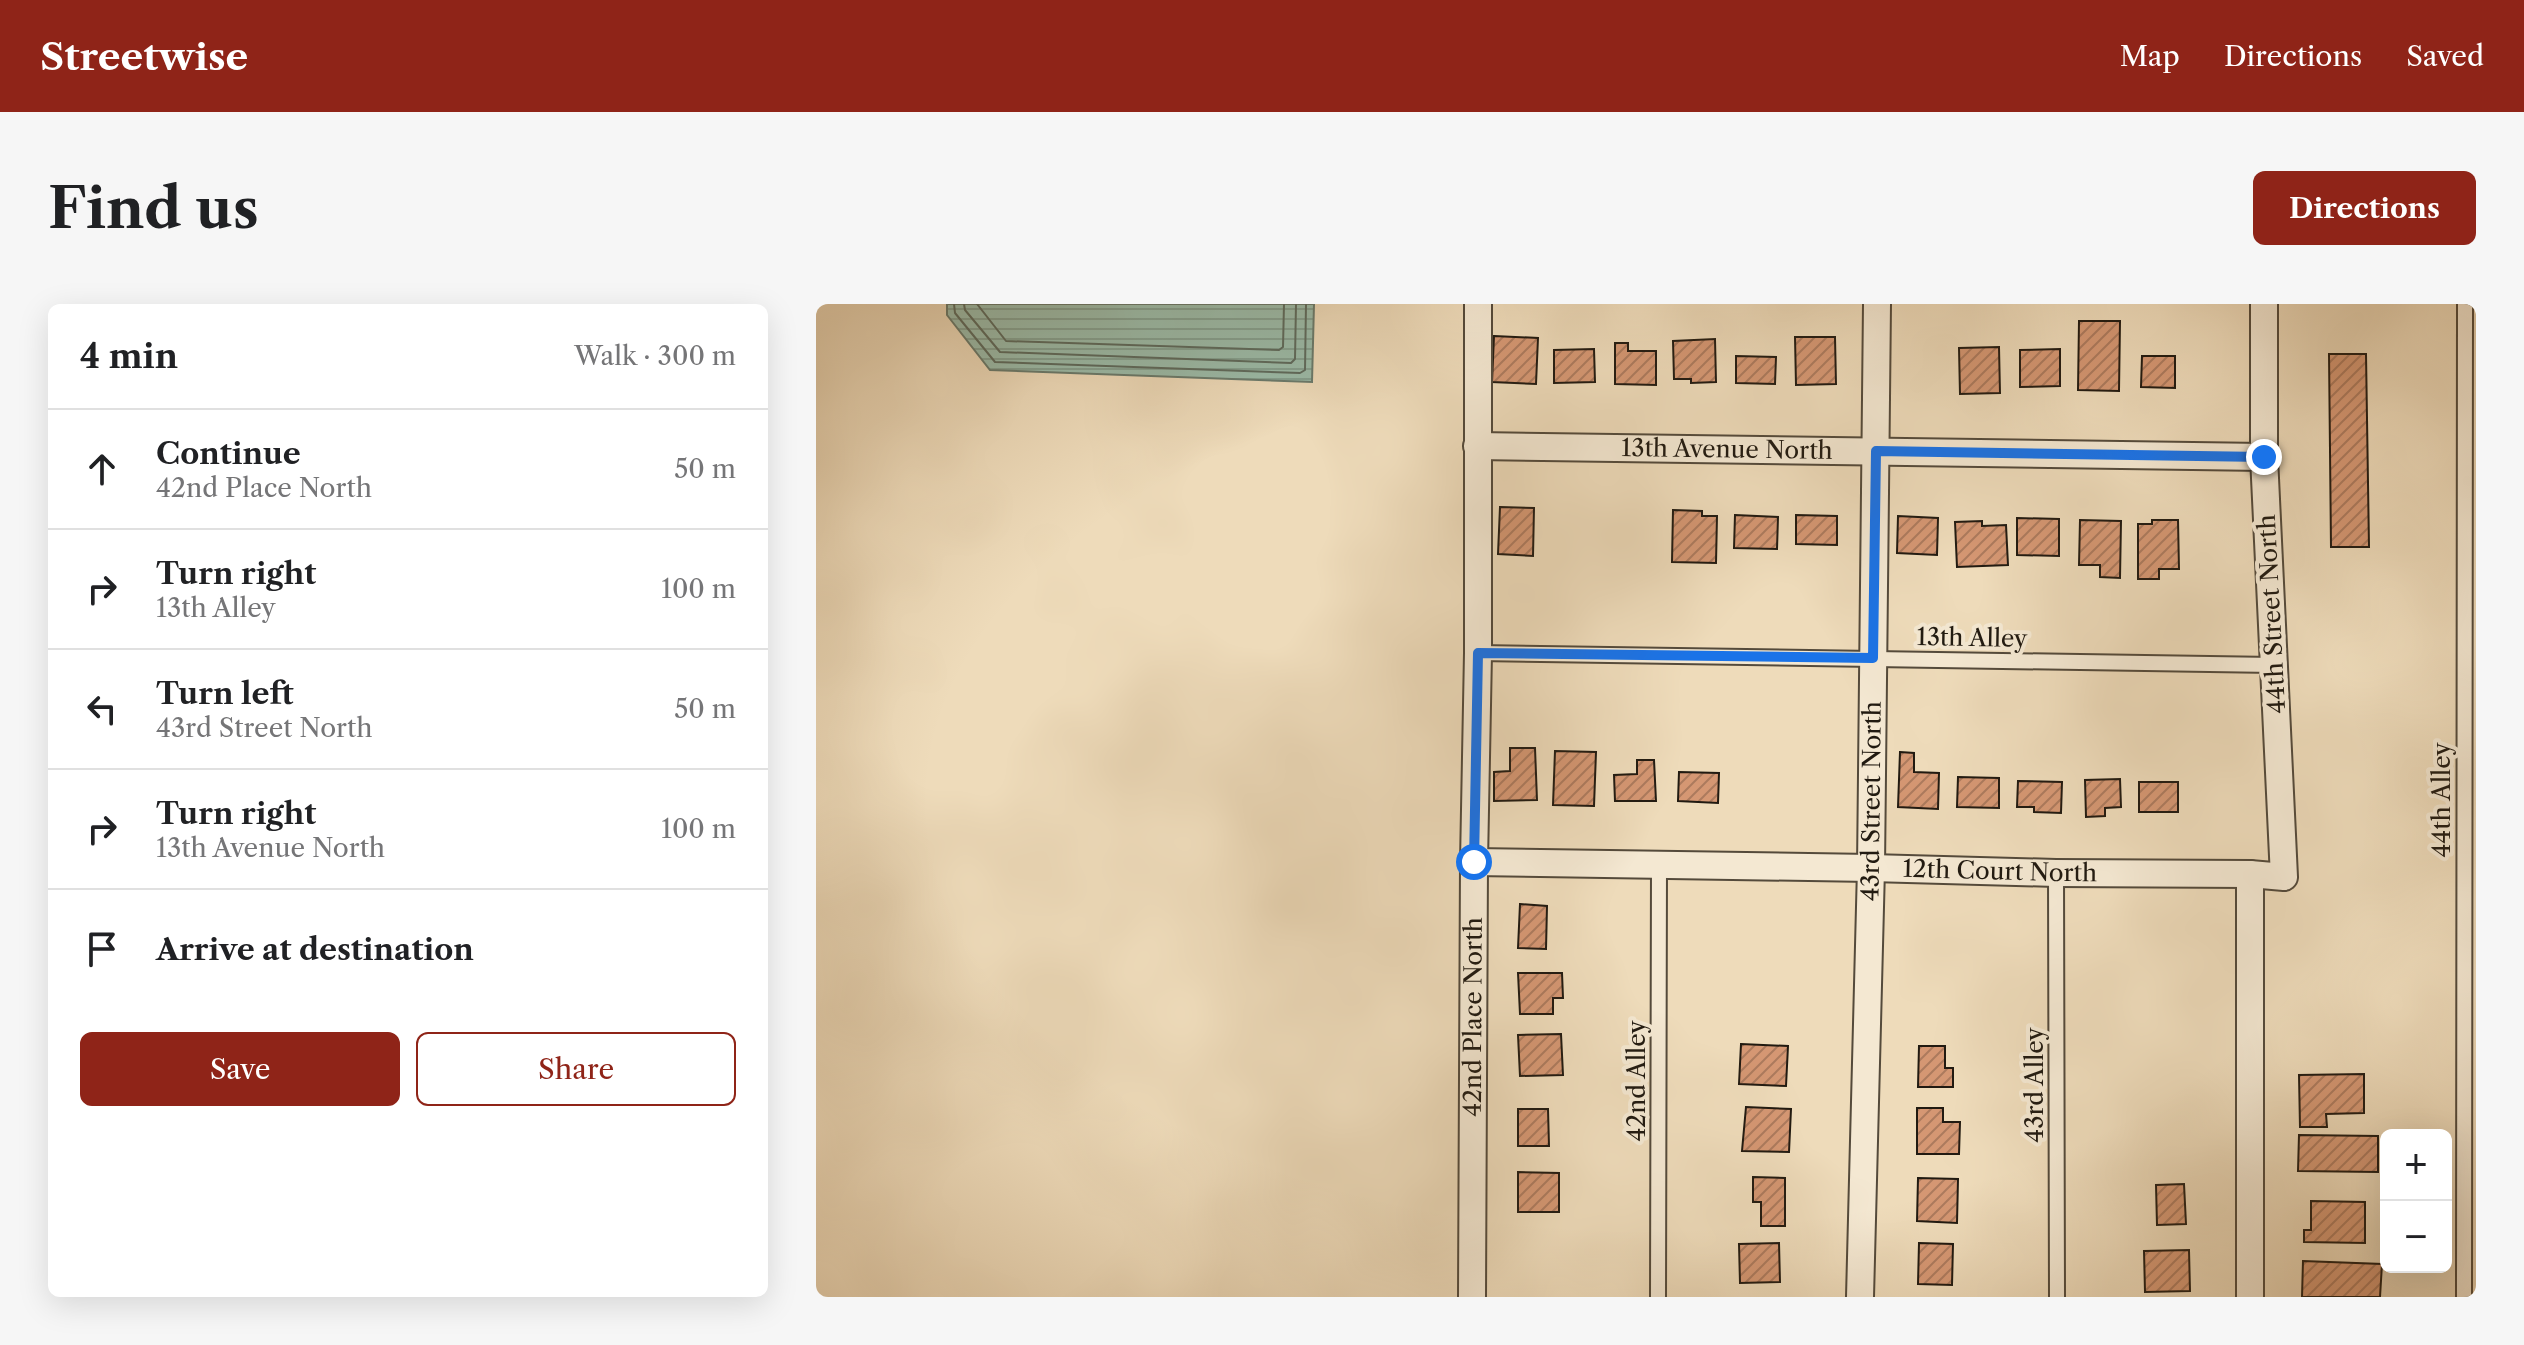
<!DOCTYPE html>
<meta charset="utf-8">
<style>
:root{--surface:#fff;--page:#f6f6f6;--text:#202124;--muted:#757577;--line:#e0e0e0;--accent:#8f2418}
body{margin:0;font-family:"Libre Caslon Text",serif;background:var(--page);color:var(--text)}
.controls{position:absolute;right:24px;bottom:24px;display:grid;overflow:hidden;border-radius:12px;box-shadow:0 8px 32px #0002}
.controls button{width:72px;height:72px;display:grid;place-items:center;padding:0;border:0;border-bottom:2px solid var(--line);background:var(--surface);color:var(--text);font:40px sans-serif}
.stop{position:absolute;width:24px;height:24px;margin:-18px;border:6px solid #1a73e8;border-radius:50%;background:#fff}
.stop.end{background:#1a73e8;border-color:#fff;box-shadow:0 2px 8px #0008}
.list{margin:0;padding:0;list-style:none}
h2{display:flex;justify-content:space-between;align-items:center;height:104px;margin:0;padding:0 32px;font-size:34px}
h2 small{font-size:26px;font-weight:400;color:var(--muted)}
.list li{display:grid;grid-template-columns:52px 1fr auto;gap:24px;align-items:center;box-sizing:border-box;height:120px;padding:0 32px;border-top:2px solid var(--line)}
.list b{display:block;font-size:30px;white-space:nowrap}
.list p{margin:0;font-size:26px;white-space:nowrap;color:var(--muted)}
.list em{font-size:26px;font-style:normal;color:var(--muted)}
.actions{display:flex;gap:16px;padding:24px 32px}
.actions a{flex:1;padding:18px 0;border:2px solid var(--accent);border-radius:12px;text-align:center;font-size:28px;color:var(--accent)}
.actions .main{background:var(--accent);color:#fff}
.icon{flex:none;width:44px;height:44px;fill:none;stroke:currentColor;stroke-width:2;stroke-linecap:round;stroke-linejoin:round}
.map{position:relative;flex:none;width:1660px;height:993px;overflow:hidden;border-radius:12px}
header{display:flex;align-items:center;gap:48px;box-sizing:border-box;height:112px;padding:0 40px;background:var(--accent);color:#fff}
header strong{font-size:38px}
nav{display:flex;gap:44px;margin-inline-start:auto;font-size:28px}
.intro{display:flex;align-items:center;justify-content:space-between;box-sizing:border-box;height:192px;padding:0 48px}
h1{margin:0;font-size:56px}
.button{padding:20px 36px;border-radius:12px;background:var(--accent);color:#fff;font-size:28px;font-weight:700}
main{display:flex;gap:48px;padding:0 48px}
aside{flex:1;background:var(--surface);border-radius:12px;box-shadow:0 8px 32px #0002}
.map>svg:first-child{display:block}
.water{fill:url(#water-rules);stroke:#6a7b6d;stroke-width:2}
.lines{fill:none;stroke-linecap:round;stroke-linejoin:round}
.shore{stroke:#5e6b5e;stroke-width:2}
.building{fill:url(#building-hatch);stroke:#211a11;stroke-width:2}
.service-casing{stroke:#544a3b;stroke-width:18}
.minor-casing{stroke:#544a3b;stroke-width:30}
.service{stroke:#f4e8d2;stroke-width:14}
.minor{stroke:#f4e8d2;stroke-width:26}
.route{stroke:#1a73e8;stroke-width:10}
.labels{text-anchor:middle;stroke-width:8;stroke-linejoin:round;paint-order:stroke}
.street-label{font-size:24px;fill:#211a11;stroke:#f4e8d2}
</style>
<header>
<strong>Streetwise</strong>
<nav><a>Map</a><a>Directions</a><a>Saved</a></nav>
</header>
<div class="intro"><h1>Find us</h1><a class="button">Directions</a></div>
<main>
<aside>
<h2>4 min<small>Walk · 300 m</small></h2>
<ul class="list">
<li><svg class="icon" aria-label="ahead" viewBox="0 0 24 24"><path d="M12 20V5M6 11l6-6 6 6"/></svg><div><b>Continue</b><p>42nd Place North</p></div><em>50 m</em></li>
<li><svg class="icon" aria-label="right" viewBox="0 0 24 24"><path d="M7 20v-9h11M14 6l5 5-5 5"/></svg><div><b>Turn right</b><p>13th Alley</p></div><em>100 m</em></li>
<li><svg class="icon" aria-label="left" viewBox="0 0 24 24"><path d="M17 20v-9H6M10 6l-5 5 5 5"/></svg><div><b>Turn left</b><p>43rd Street North</p></div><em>50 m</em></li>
<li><svg class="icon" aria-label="right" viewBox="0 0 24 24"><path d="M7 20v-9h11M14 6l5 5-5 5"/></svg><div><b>Turn right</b><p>13th Avenue North</p></div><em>100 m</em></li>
<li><svg class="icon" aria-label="arrive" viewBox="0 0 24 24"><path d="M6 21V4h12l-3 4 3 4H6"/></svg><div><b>Arrive at destination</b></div></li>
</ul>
<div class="actions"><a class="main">Save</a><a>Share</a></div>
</aside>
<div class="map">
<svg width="1660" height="993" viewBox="0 0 1660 993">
<defs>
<pattern id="water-rules" width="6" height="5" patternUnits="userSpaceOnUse" patternTransform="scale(2)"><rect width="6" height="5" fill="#9bbcaa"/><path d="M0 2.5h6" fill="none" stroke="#85a191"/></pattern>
<pattern id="building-hatch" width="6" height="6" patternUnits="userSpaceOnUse" patternTransform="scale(2)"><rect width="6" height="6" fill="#d59773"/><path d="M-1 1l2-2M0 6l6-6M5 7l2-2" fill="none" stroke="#ac7a5d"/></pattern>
</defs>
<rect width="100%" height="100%" fill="#eedbba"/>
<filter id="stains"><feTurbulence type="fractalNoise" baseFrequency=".0025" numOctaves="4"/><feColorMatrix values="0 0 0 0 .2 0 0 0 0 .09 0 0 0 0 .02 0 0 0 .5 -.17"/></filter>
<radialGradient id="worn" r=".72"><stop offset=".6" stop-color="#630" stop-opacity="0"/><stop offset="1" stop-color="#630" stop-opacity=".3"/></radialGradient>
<path class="water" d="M131,0H498L496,78L174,66L131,11Z"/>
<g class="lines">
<g class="shore">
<path d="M138,0L139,9L179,58L484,69L489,66L490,0"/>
<path d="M148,0L149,6L184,48L475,59L479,55L480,0"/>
<path d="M161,0L190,37L463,46L467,43L468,0"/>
</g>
</g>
<g class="building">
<path d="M1263,17H1304L1303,87L1262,86Z"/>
<path d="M678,32L722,34L720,80L676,78Z"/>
<path d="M979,33H1019L1020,80L980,81Z"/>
<path d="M899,35L900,78L875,79V75H858L857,37Z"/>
<path d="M799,39H812V47H840V81L799,80Z"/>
<path d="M1183,43L1184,89L1144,90L1143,44Z"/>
<path d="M778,45L779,78L738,79V46Z"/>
<path d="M1244,45V82L1204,83V46Z"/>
<path d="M1513,50H1550L1553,243H1515Z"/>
<path d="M920,52L960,53L959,80L920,79Z"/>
<path d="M1326,52H1359V84L1325,83Z"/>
<path d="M684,203L718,204L717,252L682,250Z"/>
<path d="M857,206L886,207V212H901L900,259L856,258Z"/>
<path d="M919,211L962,213L961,245L918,244Z"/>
<path d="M980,211L1021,212V241L980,240Z"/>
<path d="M1082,212L1122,214L1121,251L1081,249Z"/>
<path d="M1201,214L1243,215V252L1201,251Z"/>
<path d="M1264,216L1305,217L1304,274L1284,273V261H1263Z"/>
<path d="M1336,216H1362L1363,265H1343V275H1322V220H1336Z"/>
<path d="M1166,217V222L1190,221L1192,261L1141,263L1139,218Z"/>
<path d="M694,444H719L721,496L678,497V468L694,467Z"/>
<path d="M739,447L780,448L778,502L737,501Z"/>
<path d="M1084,448L1098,449V468L1123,469L1122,505L1082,503Z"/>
<path d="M821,456H838L840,497H799L798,471L821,470Z"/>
<path d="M863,468L903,469L902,499L862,497Z"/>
<path d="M1142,473L1183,474V504L1141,503Z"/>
<path d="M1304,475L1305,503L1289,504V512L1270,513L1269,476Z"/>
<path d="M1202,477L1246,478L1245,509L1218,508V503H1201Z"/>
<rect x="1323" y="478" width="39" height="30"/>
<path d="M704,600L731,602L730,645L702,644Z"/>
<path d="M702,669H746L747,694H737V710H704Z"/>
<path d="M745,730L747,771L704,772L702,731Z"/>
<path d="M925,740L972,742L970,782L923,780Z"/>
<path d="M1103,742H1129V764H1137V783H1102Z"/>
<path d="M1548,770V809L1510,810L1511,823H1484L1483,771Z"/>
<path d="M930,803L975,805L973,848L926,847Z"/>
<path d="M1101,804H1127V818H1144L1143,850H1101Z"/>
<path d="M702,805H732L733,842H702Z"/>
<path d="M1483,831L1562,832V868L1482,867Z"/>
<path d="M702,868L743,869V908H702Z"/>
<path d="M937,873L969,874V922H945V898H937Z"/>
<path d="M1102,874L1142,875L1141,919L1101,917Z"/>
<path d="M1368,880L1370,920L1341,921L1340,881Z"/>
<path d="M1495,897L1549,898V939L1488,938V926H1495Z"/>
<path d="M963,939L964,978L924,979L923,940Z"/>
<path d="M1103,939L1137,940L1136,981L1102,980Z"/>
<path d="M1373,946L1374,987L1329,988L1328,947Z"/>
<path d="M1487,957L1566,960L1564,993H1486Z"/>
</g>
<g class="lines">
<defs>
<g id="service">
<path d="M662,349L1458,361"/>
<path d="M1240,569L1241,993"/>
<path d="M842,993L843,562"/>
<path d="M1648,993L1649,0"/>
</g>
<g id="minor">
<path id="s1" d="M661,142L1448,153"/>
<path id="s2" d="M658,558L1055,564L1240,569L1434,570L1468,573L1448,153V0"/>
<path d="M1434,570V993"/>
<path id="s3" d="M656,993L658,558L662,349V0"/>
<path id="s4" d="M1044,993L1055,564L1061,0"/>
</g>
</defs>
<use href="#service" class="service-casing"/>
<use href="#minor" class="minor-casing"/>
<use href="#service" class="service"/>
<use href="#minor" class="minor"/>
</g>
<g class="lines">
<path class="route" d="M658,558L662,349L1057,354L1060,147L1448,153"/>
</g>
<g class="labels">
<g class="street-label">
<text dy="8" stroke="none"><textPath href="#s1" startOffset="250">13th Avenue North</textPath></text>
<text transform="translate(1456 310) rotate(-93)" y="8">44th Street North</text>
<text transform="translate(1156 334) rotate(1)" y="8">13th Alley</text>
<text transform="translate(1626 496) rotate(-90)" y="8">44th Alley</text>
<text dy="8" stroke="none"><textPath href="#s4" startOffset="496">43rd Street North</textPath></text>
<text dy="8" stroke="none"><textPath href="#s2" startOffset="526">12th Court North</textPath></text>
<text dy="8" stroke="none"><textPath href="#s3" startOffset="280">42nd Place North</textPath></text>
<text transform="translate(821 777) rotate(-90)" y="8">42nd Alley</text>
<text transform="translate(1219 781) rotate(-90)" y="8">43rd Alley</text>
</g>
</g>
<rect width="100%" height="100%" filter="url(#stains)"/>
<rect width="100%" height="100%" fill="url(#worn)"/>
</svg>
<div class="controls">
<button>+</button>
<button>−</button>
</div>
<div class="stop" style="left:658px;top:558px"></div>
<div class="stop end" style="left:1448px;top:153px"></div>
</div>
</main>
